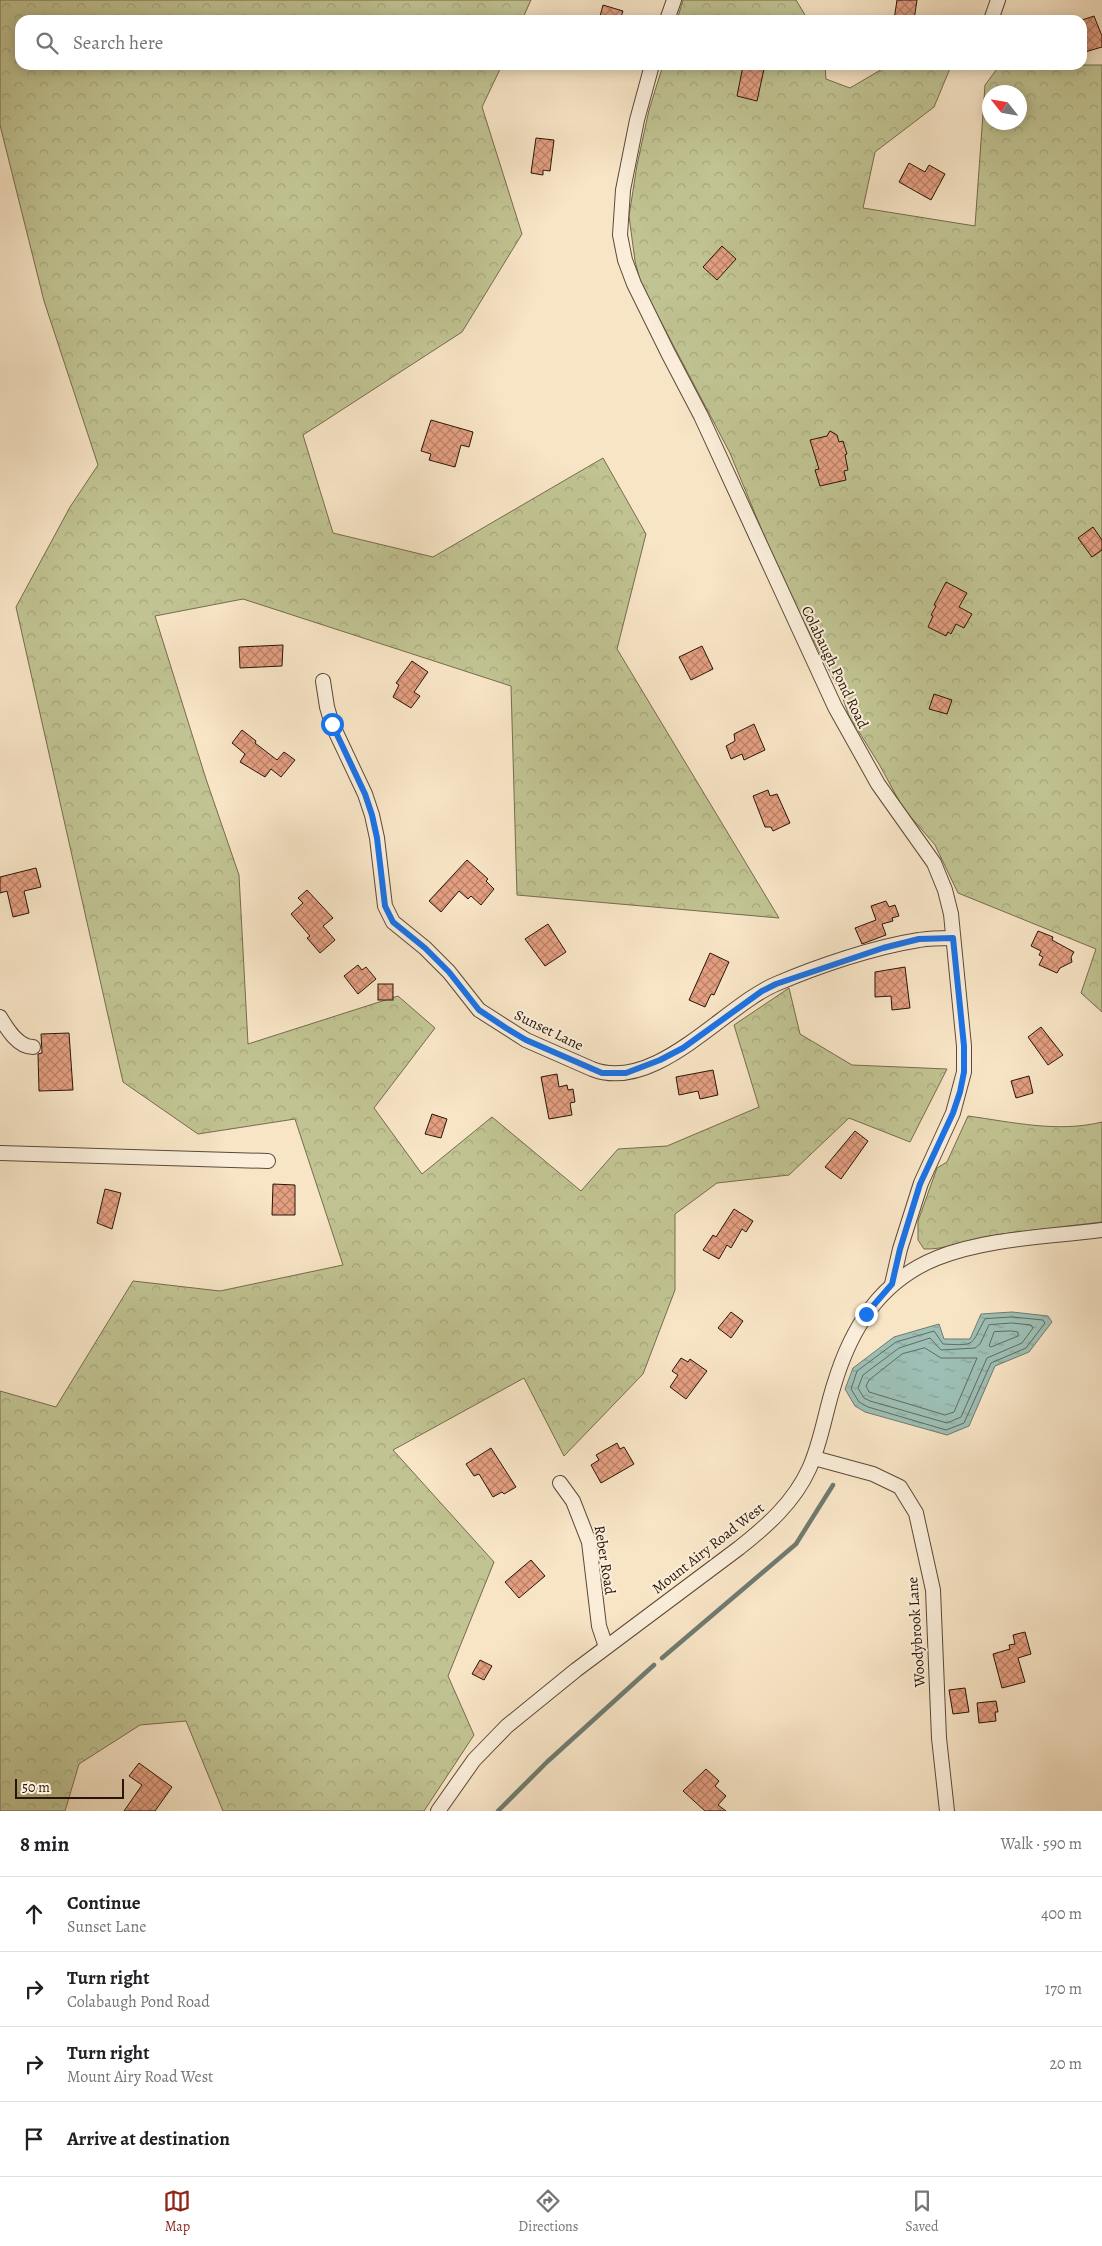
<!DOCTYPE html>
<meta charset="utf-8">
<style>
:root{--surface:#fff;--page:#f6f6f6;--text:#202124;--muted:#757577;--line:#e0e0e0;--accent:#8f2418}
body{margin:0;font-family:Alegreya,serif;background:var(--page);color:var(--text)}
.compass{position:absolute;left:982px;top:85px;width:45px;height:45px;border-radius:50%;background:var(--surface);box-shadow:0 2px 12px #0003;rotate:301deg}
.scale{position:absolute;left:15px;bottom:12px;width:109px;box-sizing:border-box;padding-left:5px;border:2px solid #291508;border-top:0;font-size:14px;line-height:18px;white-space:nowrap;color:#291508;-webkit-text-stroke:4px #faeeda;paint-order:stroke}
.stop{position:absolute;width:15px;height:15px;margin:-11px;border:4px solid #1a73e8;border-radius:50%;background:#fff}
.stop.end{background:#1a73e8;border-color:#fff;box-shadow:0 1px 5px #0008}
.list{margin:0;padding:0;list-style:none}
h2{display:flex;justify-content:space-between;align-items:center;height:65px;margin:0;padding:0 20px;font-size:21px}
h2 small{font-size:16px;font-weight:400;color:var(--muted)}
.list li{display:grid;grid-template-columns:32px 1fr auto;gap:15px;align-items:center;box-sizing:border-box;height:75px;padding:0 20px;border-top:1px solid var(--line)}
.list b{display:block;font-size:19px;white-space:nowrap}
.list p{margin:0;font-size:16px;white-space:nowrap;color:var(--muted)}
.list em{font-size:16px;font-style:normal;color:var(--muted)}
.icon{flex:none;width:28px;height:28px;fill:none;stroke:currentColor;stroke-width:2;stroke-linecap:round;stroke-linejoin:round}
.map{position:relative;flex:none;width:1102px;height:1811px;overflow:hidden}
.search{position:absolute;background:var(--surface);box-shadow:0 2px 12px #0003;left:15px;right:15px;top:15px;height:55px;display:flex;align-items:center;gap:12px;box-sizing:border-box;padding:0 18px;border-radius:15px;color:var(--muted);font-size:19px}
.sheet{height:365px;background:var(--surface)}
nav{display:flex;justify-content:space-around;align-items:center;box-sizing:border-box;height:70px;border-top:1px solid var(--line);background:var(--surface);font-size:14px;color:var(--muted)}
nav a{display:grid;justify-items:center;gap:2px}
nav .on{color:var(--accent)}
.map>svg:first-child{display:block}
.forest{fill:url(#forest-crowns);stroke:#756c4d;fill-rule:evenodd}
.water{fill:url(#water-ripples);stroke:#6f7b70}
.lines{fill:none;stroke-linecap:round;stroke-linejoin:round}
.shore{stroke:#636a5e;stroke-width:1}
.stream{stroke:#6f7b70;stroke-width:4.5}
.building{fill:url(#building-cross-hatch);stroke:#291508}
.minor-casing{stroke:#5d4938;stroke-width:16}
.minor{stroke:#faeeda;stroke-width:14}
.route{stroke:#1a73e8;stroke-width:6}
.labels{text-anchor:middle;stroke-width:4;stroke-linejoin:round;paint-order:stroke}
.street-label{font-size:15px;fill:#291508;stroke:#faeeda}
</style>
<div class="map">
<svg width="1102" height="1811" viewBox="0 0 1102 1811">
<defs>
<pattern id="forest-crowns" width="20" height="18" patternUnits="userSpaceOnUse" patternTransform="scale(1.25)"><rect width="20" height="18" fill="#c1c392"/><path d="M2 6a3 3 0 1 1 6 0M12 15a3 3 0 1 1 6 0" fill="none" stroke="#a6a77c"/></pattern>
<pattern id="water-ripples" width="26" height="14" patternUnits="userSpaceOnUse" patternTransform="scale(1.25)"><rect width="26" height="14" fill="#9dbfb5"/><path d="M2 4q2-2 4 0t4 0M15 11q2-2 4 0t4 0" fill="none" stroke="#87a39a"/></pattern>
<pattern id="building-cross-hatch" width="8" height="8" patternUnits="userSpaceOnUse" patternTransform="scale(1.25)"><rect width="8" height="8" fill="#e49f81"/><path d="M0 0l8 8M0 8l8-8" fill="none" stroke="#b98068"/></pattern>
</defs>
<rect width="100%" height="100%" fill="#f8e5c6"/>
<filter id="stains"><feTurbulence type="fractalNoise" baseFrequency=".004" numOctaves="4"/><feColorMatrix values="0 0 0 0 .2 0 0 0 0 .09 0 0 0 0 .02 0 0 0 .5 -.17"/></filter>
<radialGradient id="worn" r=".72"><stop offset=".6" stop-color="#630" stop-opacity="0"/><stop offset="1" stop-color="#630" stop-opacity=".3"/></radialGradient>
<g class="forest">
<path d="M0,0H531L522,20H20V65H502L482,107L522,234L462,332L303,435L333,533L433,557L603,458L646,534L617,649L779,918L517,895L511,686L243,599L155,616L206,779L239,875L248,1044L398,996L435,1028L374,1108L422,1174L492,1117L581,1191L618,1149L667,1146L759,1107L734,1025L789,988L800,1034L852,1065L947,1069L910,1142L849,1118L789,1175L717,1183L675,1214V1290L643,1374L564,1456L524,1378L393,1450L494,1562L448,1676L474,1735L424,1811H223L186,1721L140,1725L79,1764L65,1811H0V1391L56,1407L133,1281L220,1291L343,1265L295,1119L198,1134L123,1082L16,607L70,507L98,465L44,301L0,125Z"/>
<path d="M683,0H796L808,20H677Z"/>
<path d="M663,65H825L826,79L850,88L889,65L951,66L934,107L875,152L863,208L975,226L985,85L1000,65H1102V1012L1081,993L1096,949L958,893L935,845L903,808L879,764L849,716L841,693L784,584L730,453L641,284L635,261L629,216L637,165L649,110ZM990,92H1020V122H990Z"/>
<path d="M968,1116C1012,1122 1058,1133 1102,1122V1222C1063,1227 1023,1230 984,1237C965,1241 943,1250 924,1249L918,1240V1221L937,1168L947,1162Z"/>
</g>
<path class="water" d="M1012,1312L1048,1316L1052,1322L1029,1352L995,1366L969,1426L947,1435L865,1412L855,1406L845,1389L853,1368L894,1337L939,1324L944,1339H970L981,1314Z"/>
<g class="lines">
<g class="shore">
<path d="M1012,1317L1043,1320L1045,1323L1026,1348L991,1363L964,1423L946,1430L868,1407L859,1402L851,1389L857,1371L896,1342L934,1331L943,1344C978,1346 970,1345 985,1319Z"/>
<path d="M1012,1323L1031,1325L1033,1328L1022,1343L987,1358L961,1417L947,1423L870,1401L864,1398L858,1388L863,1375L899,1348L930,1338L941,1350L975,1348L980,1344L989,1325Z"/>
<path d="M1012,1331L1018,1332V1336L991,1347L989,1346L994,1332Z"/>
<path d="M925,1348L941,1358H977L954,1412L945,1415L869,1392L866,1386L869,1380L902,1354Z"/>
</g>
<g class="stream">
<path d="M662,1658L796,1544L833,1485"/>
<path d="M498,1811L547,1762L654,1665"/>
</g>
</g>
<g class="building">
<path d="M897,0H917L914,20H894Z"/>
<path d="M603,5L623,11L620,20H599Z"/>
<path d="M1094,16L1102,36V47L1085,52L1082,38V20Z"/>
<path d="M743,66L764,69L757,101L737,96Z"/>
<path d="M536,138L554,140L550,171L543,170V175L531,173Z"/>
<path d="M909,163L925,172L929,165L945,174L931,200L899,182Z"/>
<path d="M722,246L736,259L717,280L703,267Z"/>
<path d="M431,420L473,432L469,447L461,445L455,467L429,460L431,454L421,451Z"/>
<path d="M830,431L837,435L839,442L843,441L847,454L845,455L848,470L844,471L846,480L820,486L815,470L819,469L810,440L827,436Z"/>
<path d="M1093,527L1102,540V550L1092,557L1078,538Z"/>
<path d="M946,582L967,593L959,607L972,614L964,628L956,624L951,634L948,632L946,636L928,627L933,616L931,615L936,606L934,605Z"/>
<path d="M283,645L282,666L240,668L239,647Z"/>
<path d="M702,646L713,669L691,680L679,657Z"/>
<path d="M412,661L428,672L414,692L420,696L411,708L393,697L399,685L396,683Z"/>
<path d="M934,694L952,700L947,714L929,709Z"/>
<path d="M754,724L765,750L744,760L742,754L731,759L726,746L735,741L734,734Z"/>
<path d="M242,730L256,741L255,743L277,760L284,752L295,760L281,777L271,769L265,777L240,762L245,754L232,743Z"/>
<path d="M768,790L770,796L777,794L790,823L773,831L771,827H765L753,796Z"/>
<path d="M467,860L488,879L486,881L494,889L481,905L471,896L468,899L459,891L441,912L429,901Z"/>
<path d="M36,868L41,887L24,891L29,913L13,917L7,891L0,893V877Z"/>
<path d="M307,890L333,918L323,926L335,940L320,953L307,938L310,936L291,914L303,903L298,898Z"/>
<path d="M886,901L889,907L895,905L899,916L892,918L893,921L882,924L886,935L862,944L855,928L876,920L871,906Z"/>
<path d="M548,924L566,952L545,966L525,939Z"/>
<path d="M1038,931L1053,937L1052,940L1074,952L1071,957L1072,962L1060,968L1057,973L1039,965L1043,957L1039,955L1041,951L1031,946Z"/>
<path d="M710,953L729,962L714,995L711,994L705,1007L689,1000Z"/>
<path d="M358,965L362,970L366,967L376,979L358,994L344,976Z"/>
<path d="M905,967L910,1008L892,1010L891,996L875,997V972Z"/>
<rect x="378" y="984" width="15" height="16"/>
<path d="M1041,1027L1063,1055L1048,1065L1028,1037Z"/>
<path d="M69,1033L73,1090L39,1091L38,1054L42,1053L41,1034Z"/>
<path d="M713,1070L718,1095L700,1099L698,1091L679,1095L676,1077Z"/>
<path d="M557,1074L559,1087L567,1085L568,1090L573,1089L575,1102L570,1103L572,1115L549,1119L541,1077Z"/>
<path d="M1029,1076L1033,1093L1016,1098L1011,1081Z"/>
<path d="M432,1114L447,1119L441,1138L425,1134Z"/>
<path d="M855,1131L868,1141L841,1179L825,1167Z"/>
<path d="M273,1184L295,1185V1215H272Z"/>
<path d="M105,1189L121,1193L112,1229L97,1223Z"/>
<path d="M734,1209L753,1221L746,1232L742,1229L731,1248L727,1245L719,1259L703,1250L713,1235L716,1237Z"/>
<path d="M731,1312L743,1321L731,1338L718,1328Z"/>
<path d="M681,1358L688,1362L690,1359L707,1371L686,1399L670,1387L678,1375L672,1371Z"/>
<path d="M617,1443L620,1449L624,1447L634,1464L601,1483L591,1465L599,1460L596,1455Z"/>
<path d="M491,1448L516,1487L504,1494L502,1492L493,1497L479,1474L474,1476L466,1464Z"/>
<path d="M531,1560L545,1576L519,1598L505,1582Z"/>
<path d="M1025,1632L1031,1654L1018,1658L1025,1682L1002,1688L993,1654L1010,1649L1009,1645L1015,1644L1013,1635Z"/>
<path d="M480,1660L492,1666L484,1680L472,1674Z"/>
<path d="M965,1688L969,1712L953,1714L949,1690Z"/>
<path d="M996,1701L998,1712H995L996,1721L979,1723L977,1703Z"/>
<path d="M139,1763L172,1787L155,1811H124L142,1785L129,1776Z"/>
<path d="M706,1769L719,1781L715,1786L726,1796L718,1805L726,1811H705L683,1791Z"/>
</g>
<g class="lines">
<defs>
<g id="minor">
<path d="M667,20L674,0"/>
<path d="M991,20L998,0"/>
<path d="M652,65L637,120L623,190L620,235L625,260L634,284L668,353L701,416L835,707L878,784L934,863L945,890L951,914L964,1046V1072L953,1113L921,1183L900,1249L892,1284"/>
<path d="M323,681L327,707L332,724L365,794L372,815L377,838L385,906L393,922L425,948L449,972L479,1010L526,1040L592,1069C655,1094 724,1006 776,984C818,966 874,947 919,940C930,938 942,938 953,938"/>
<path d="M0,1017C7,1029 18,1047 33,1047"/>
<path d="M0,1153L268,1161"/>
<path d="M814,1458L873,1474L900,1487L916,1513L933,1590L939,1738L947,1811"/>
<path d="M560,1483L573,1501L589,1542L599,1626L606,1647"/>
<path d="M438,1811L474,1760L507,1726L576,1670L739,1548C767,1526 794,1502 809,1469C821,1443 825,1413 834,1385C851,1328 880,1281 937,1258C987,1238 1049,1237 1102,1230"/>
</g>
</defs>
<use href="#minor" class="minor-casing"/>
<use href="#minor" class="minor"/>
</g>
<g class="lines">
<path class="route" d="M332,724L365,794L372,815L377,838L385,906L393,922L425,948L449,972L479,1010L506,1028L526,1040L602,1073H626L660,1060L683,1048L762,991L776,984L883,948L919,939L953,938L964,1046V1072L960,1092L953,1113L920,1184L900,1249L892,1284L866,1314"/>
</g>
<g class="labels">
<g class="street-label">
<text transform="translate(835 667) rotate(64)" y="5">Colabaugh Pond Road</text>
<text transform="translate(549 1030) rotate(26)" y="5">Sunset Lane</text>
<text transform="translate(708 1548) rotate(-38)" y="5">Mount Airy Road West</text>
<text transform="translate(605 1560) rotate(81)" y="5">Reber Road</text>
<text transform="translate(916 1632) rotate(-94)" y="5">Woodybrook Lane</text>
</g>
</g>
<rect width="100%" height="100%" filter="url(#stains)"/>
<rect width="100%" height="100%" fill="url(#worn)"/>
</svg>
<svg class="compass" viewBox="-18 -18 36 36"><path d="M0-13l5 13h-10z" fill="#e53935"/><path d="M0 13l5-13h-10z" fill="#757577"/></svg>
<div class="scale">50 m</div>
<div class="stop" style="left:332px;top:724px"></div>
<div class="stop end" style="left:866px;top:1314px"></div>
<div class="search"><svg class="icon" aria-label="search" viewBox="0 0 24 24"><circle cx="10" cy="10" r="6"/><path d="M15 15l6 6"/></svg>Search here</div>
</div>
<section class="sheet">
<h2>8 min<small>Walk · 590 m</small></h2>
<ul class="list">
<li><svg class="icon" aria-label="ahead" viewBox="0 0 24 24"><path d="M12 20V5M6 11l6-6 6 6"/></svg><div><b>Continue</b><p>Sunset Lane</p></div><em>400 m</em></li>
<li><svg class="icon" aria-label="right" viewBox="0 0 24 24"><path d="M7 20v-9h11M14 6l5 5-5 5"/></svg><div><b>Turn right</b><p>Colabaugh Pond Road</p></div><em>170 m</em></li>
<li><svg class="icon" aria-label="right" viewBox="0 0 24 24"><path d="M7 20v-9h11M14 6l5 5-5 5"/></svg><div><b>Turn right</b><p>Mount Airy Road West</p></div><em>20 m</em></li>
<li><svg class="icon" aria-label="arrive" viewBox="0 0 24 24"><path d="M6 21V4h12l-3 4 3 4H6"/></svg><div><b>Arrive at destination</b></div></li>
</ul>
</section>
<nav>
<a class="on"><svg class="icon" aria-label="map" viewBox="0 0 24 24"><path d="M3 6l6-2 6 2 6-2v14l-6 2-6-2-6 2zM9 4v14M15 6v14"/></svg>Map</a>
<a><svg class="icon" aria-label="directions" viewBox="0 0 24 24"><path d="M12 3l9 9-9 9-9-9zM9 14v-3h6M13 9l2 2-2 2"/></svg>Directions</a>
<a><svg class="icon" aria-label="saved" viewBox="0 0 24 24"><path d="M7 4h10v16l-5-4-5 4z"/></svg>Saved</a>
</nav>
